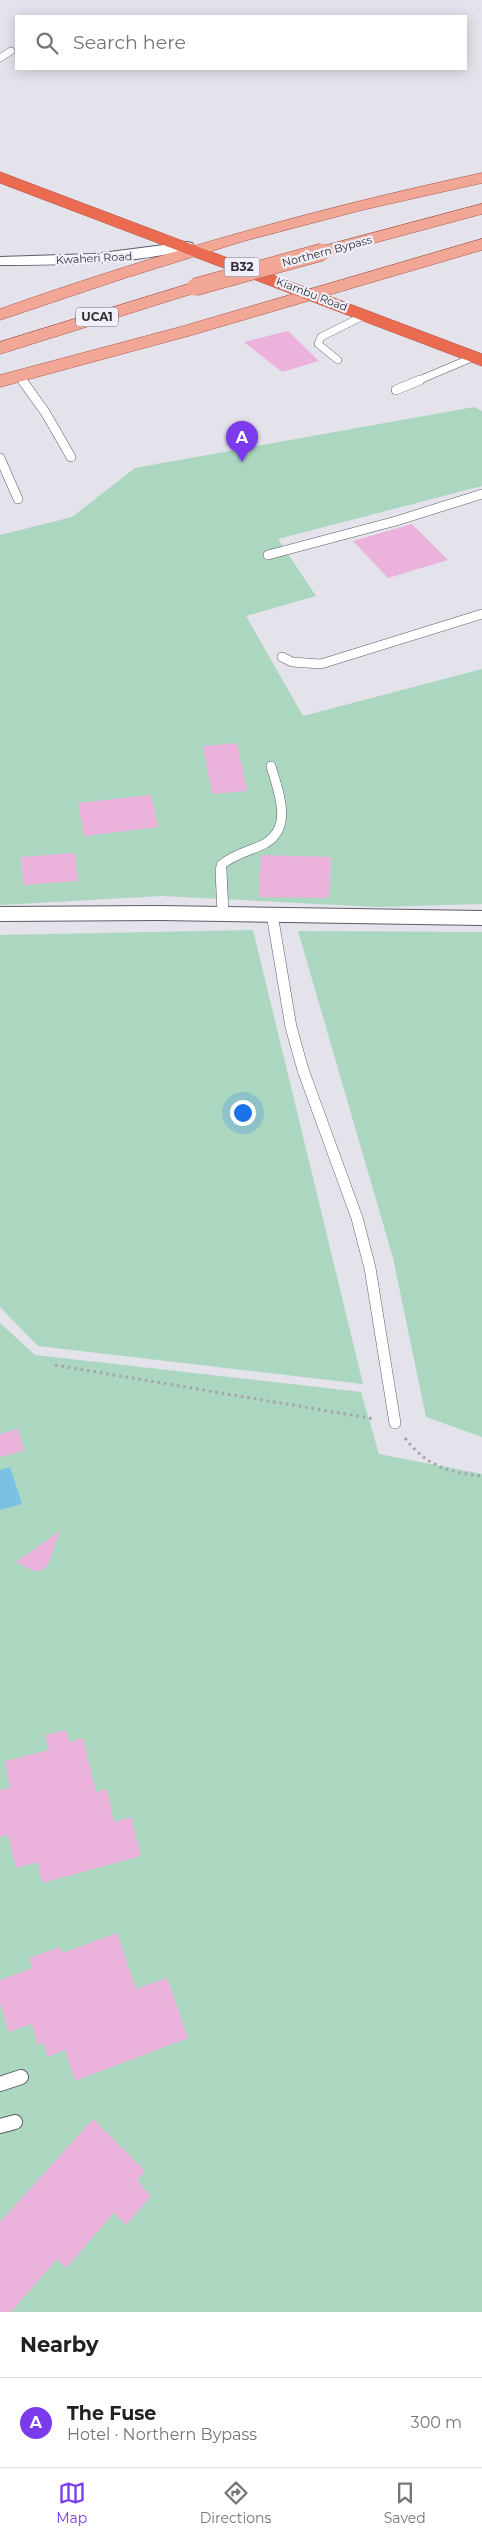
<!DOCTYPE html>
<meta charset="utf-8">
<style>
:root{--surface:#fff;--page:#f2f2f2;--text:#202124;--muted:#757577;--line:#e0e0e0;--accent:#7c3aed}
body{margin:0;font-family:Montserrat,sans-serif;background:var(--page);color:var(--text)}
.you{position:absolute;left:242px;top:1112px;width:18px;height:18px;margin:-12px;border:4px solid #fff;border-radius:50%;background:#1a73e8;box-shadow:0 0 0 8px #1a73e833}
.badge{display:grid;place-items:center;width:32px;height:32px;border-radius:50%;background:var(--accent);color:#fff;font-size:16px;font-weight:700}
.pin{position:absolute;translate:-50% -41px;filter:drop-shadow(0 1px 2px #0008)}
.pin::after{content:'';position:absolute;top:26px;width:18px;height:15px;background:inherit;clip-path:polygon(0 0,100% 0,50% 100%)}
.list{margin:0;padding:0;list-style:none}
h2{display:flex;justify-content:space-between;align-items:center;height:65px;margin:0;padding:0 20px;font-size:21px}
h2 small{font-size:16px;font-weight:400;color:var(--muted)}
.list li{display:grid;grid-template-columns:32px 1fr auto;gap:15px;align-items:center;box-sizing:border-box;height:90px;padding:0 20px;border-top:1px solid var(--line)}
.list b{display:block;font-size:19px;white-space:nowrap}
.list p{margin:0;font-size:16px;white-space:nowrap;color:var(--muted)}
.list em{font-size:16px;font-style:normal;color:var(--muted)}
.icon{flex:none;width:28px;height:28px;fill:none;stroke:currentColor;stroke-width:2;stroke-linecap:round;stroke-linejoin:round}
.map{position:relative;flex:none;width:482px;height:2312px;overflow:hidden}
.search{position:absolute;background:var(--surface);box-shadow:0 2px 12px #0003;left:15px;right:15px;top:15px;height:55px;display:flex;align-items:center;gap:12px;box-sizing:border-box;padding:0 18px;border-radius:0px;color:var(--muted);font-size:19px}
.sheet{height:155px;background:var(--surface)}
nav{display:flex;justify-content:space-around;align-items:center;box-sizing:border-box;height:70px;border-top:1px solid var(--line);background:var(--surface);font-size:14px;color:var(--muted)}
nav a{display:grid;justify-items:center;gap:2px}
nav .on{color:var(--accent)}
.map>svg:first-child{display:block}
.green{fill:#abd7c1}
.water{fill:#7ac1e2}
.building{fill:#ebb2db}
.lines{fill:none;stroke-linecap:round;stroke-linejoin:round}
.lane-far3-casing{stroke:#5e5c64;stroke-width:8}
.lane-far2-casing{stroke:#5e5c64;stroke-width:10}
.lane-far1-casing{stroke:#5e5c64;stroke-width:12}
.lane-casing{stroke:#5e5c64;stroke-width:16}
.street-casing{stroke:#5e5c64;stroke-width:2}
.primary-casing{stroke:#a95646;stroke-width:1}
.highway-casing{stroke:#a95646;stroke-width:1}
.path{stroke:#a6a4ab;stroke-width:3;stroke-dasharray:2.5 4;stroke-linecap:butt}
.lane-far3{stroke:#fff;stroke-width:7}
.lane-far2{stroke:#fff;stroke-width:9}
.lane-far1{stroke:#fff;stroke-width:11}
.lane{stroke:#fff;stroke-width:14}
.street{fill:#fff;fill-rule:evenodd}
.primary{fill:#f2a696;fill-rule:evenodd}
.highway{fill:#ea6b50;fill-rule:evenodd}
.primary-bridge-casing{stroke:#a95646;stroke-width:18;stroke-linecap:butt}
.primary-bridge{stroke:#f2a696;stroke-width:17}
.labels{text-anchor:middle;stroke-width:4.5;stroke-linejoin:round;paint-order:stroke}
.far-street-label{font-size:11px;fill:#313033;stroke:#f1eff9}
.shield{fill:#f1eff9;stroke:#6b696e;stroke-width:1}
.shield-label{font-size:12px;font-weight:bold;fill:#313033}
</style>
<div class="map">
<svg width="482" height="2312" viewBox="0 0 482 2312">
<rect width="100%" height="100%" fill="#e4e2eb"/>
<g class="green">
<path d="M474,407L482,411V486L278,539L316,596L246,616L303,716L482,669V904L377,907L161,896L0,905V535L72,517L135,468Z"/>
<path d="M253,930L363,1384L38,1346L0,1307V935Z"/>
<path d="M298,931L482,932V1437L426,1417L393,1258Z"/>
<path d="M0,1323L35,1355L361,1392L379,1454L482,1474V2312H0Z"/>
</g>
<path class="water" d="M10,1467L22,1504L0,1510V1470Z"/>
<g class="building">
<path d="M288,331L319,361L282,372L244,342Z"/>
<path d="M412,524L448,560L388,578L353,541Z"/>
<path d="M237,743L247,791L212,794L203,746Z"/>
<path d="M151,795L158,827L84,836L78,803Z"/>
<path d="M75,853L78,881L23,885L21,857Z"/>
<path d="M261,855L331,857L329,898L259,897Z"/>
<path d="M18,1429L24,1451L0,1457V1434Z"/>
<path d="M60,1531L48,1565L42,1570L34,1571L16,1562Z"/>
<path d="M66,1730L69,1742L83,1738L96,1792L107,1789L114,1822L131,1817L141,1856L42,1883L38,1862L16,1868L8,1835L0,1837V1790L10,1788L5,1761L49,1750L45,1735Z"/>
<path d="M117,1933L136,1989L167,1978L188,2038L75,2081L65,2050L47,2057L44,2043L38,2046L32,2024L9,2032L0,2003V1980L32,1968L29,1958L60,1947L62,1953Z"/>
<path d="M93,2119L145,2171L137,2181L151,2196L126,2225L114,2213L66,2268L57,2259L11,2312H0V2222Z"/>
</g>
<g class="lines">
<defs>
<g id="lane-far3">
<path d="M0,58L11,51"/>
<path d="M338,360L318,344L321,337L365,315"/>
<path d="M19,376L23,381"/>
<path d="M417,381L474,357"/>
</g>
<g id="lane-far2">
<path d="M22,380L45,412L71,457"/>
<path d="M396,390L420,380"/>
<path d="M0,458L18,499"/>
<path d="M268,555L396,521L482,494"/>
<path d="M282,657L292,662L321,664L482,614"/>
<path d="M221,871V865C233,855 246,852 260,846C295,831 279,794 271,766"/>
</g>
<g id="lane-far1">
<path d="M221,870L223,914"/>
<path d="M272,914L291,1027L303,1070L357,1218L370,1268L395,1423"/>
</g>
<g id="lane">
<path d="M0,2084L21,2077"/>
<path d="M0,2126L15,2122"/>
</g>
<g id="street">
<path d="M187,242L192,243L194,246L192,249C130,264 64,265 0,265V257L94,254Z"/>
<path d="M159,906L482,911V925L159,920L0,921V907Z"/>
</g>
<g id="primary">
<path d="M482,173V183L362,210L244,241L125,278L0,320V309C158,253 318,208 482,173Z"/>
<path d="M482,204V214L322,257L316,256L313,252L316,248Z"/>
<path d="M482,239V250L192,335L0,387V375L180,327Z"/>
<path d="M195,282L201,283L204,287L201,291L0,354V342Z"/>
</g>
<path id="highway" d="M0,172L482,354V366L0,183Z"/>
</defs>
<use href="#lane-far3" class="lane-far3-casing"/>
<use href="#lane-far2" class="lane-far2-casing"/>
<use href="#lane-far1" class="lane-far1-casing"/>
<use href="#lane" class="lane-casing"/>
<use href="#street" class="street-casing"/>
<use href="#primary" class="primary-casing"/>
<use href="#highway" class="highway-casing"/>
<g class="path">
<path d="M55,1365L375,1419"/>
<path d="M405,1438C425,1465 449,1473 482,1476"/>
</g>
<use href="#lane-far3" class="lane-far3"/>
<use href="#lane-far2" class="lane-far2"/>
<use href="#lane-far1" class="lane-far1"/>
<use href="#lane" class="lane"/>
<use href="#street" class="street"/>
<use href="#primary" class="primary"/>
<use href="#highway" class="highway"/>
<defs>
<path id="primary-bridge" d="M195,287L322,252"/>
</defs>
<use href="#primary-bridge" class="primary-bridge-casing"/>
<use href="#primary-bridge" class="primary-bridge"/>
</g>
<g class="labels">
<g class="far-street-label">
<text transform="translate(327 251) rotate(-15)" y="4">Northern Bypass</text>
<text transform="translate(94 258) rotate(-3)" y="4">Kwaheri Road</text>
<text transform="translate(312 294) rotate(21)" y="4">Kiambu Road</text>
</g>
<g class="shield">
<rect x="224.5" y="257.5" width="35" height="19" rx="4"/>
<rect x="76" y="307.5" width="42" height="19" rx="4"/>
</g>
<g class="shield-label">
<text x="242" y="271">B32</text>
<text x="97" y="321">UCA1</text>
</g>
</g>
</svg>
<div class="you"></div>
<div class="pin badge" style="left:242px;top:462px">A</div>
<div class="search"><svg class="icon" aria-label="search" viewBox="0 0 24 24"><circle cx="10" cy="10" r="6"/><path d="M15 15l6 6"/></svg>Search here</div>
</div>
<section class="sheet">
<h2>Nearby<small></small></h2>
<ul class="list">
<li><span class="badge">A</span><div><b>The Fuse</b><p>Hotel · Northern Bypass</p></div><em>300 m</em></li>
</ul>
</section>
<nav>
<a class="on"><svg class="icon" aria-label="map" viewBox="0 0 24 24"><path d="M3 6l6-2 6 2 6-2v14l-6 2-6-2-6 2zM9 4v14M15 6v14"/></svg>Map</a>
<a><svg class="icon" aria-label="directions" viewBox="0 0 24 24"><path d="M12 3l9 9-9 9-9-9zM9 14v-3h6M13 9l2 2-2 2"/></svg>Directions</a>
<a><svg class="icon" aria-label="saved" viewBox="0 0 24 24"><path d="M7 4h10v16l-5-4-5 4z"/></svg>Saved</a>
</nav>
